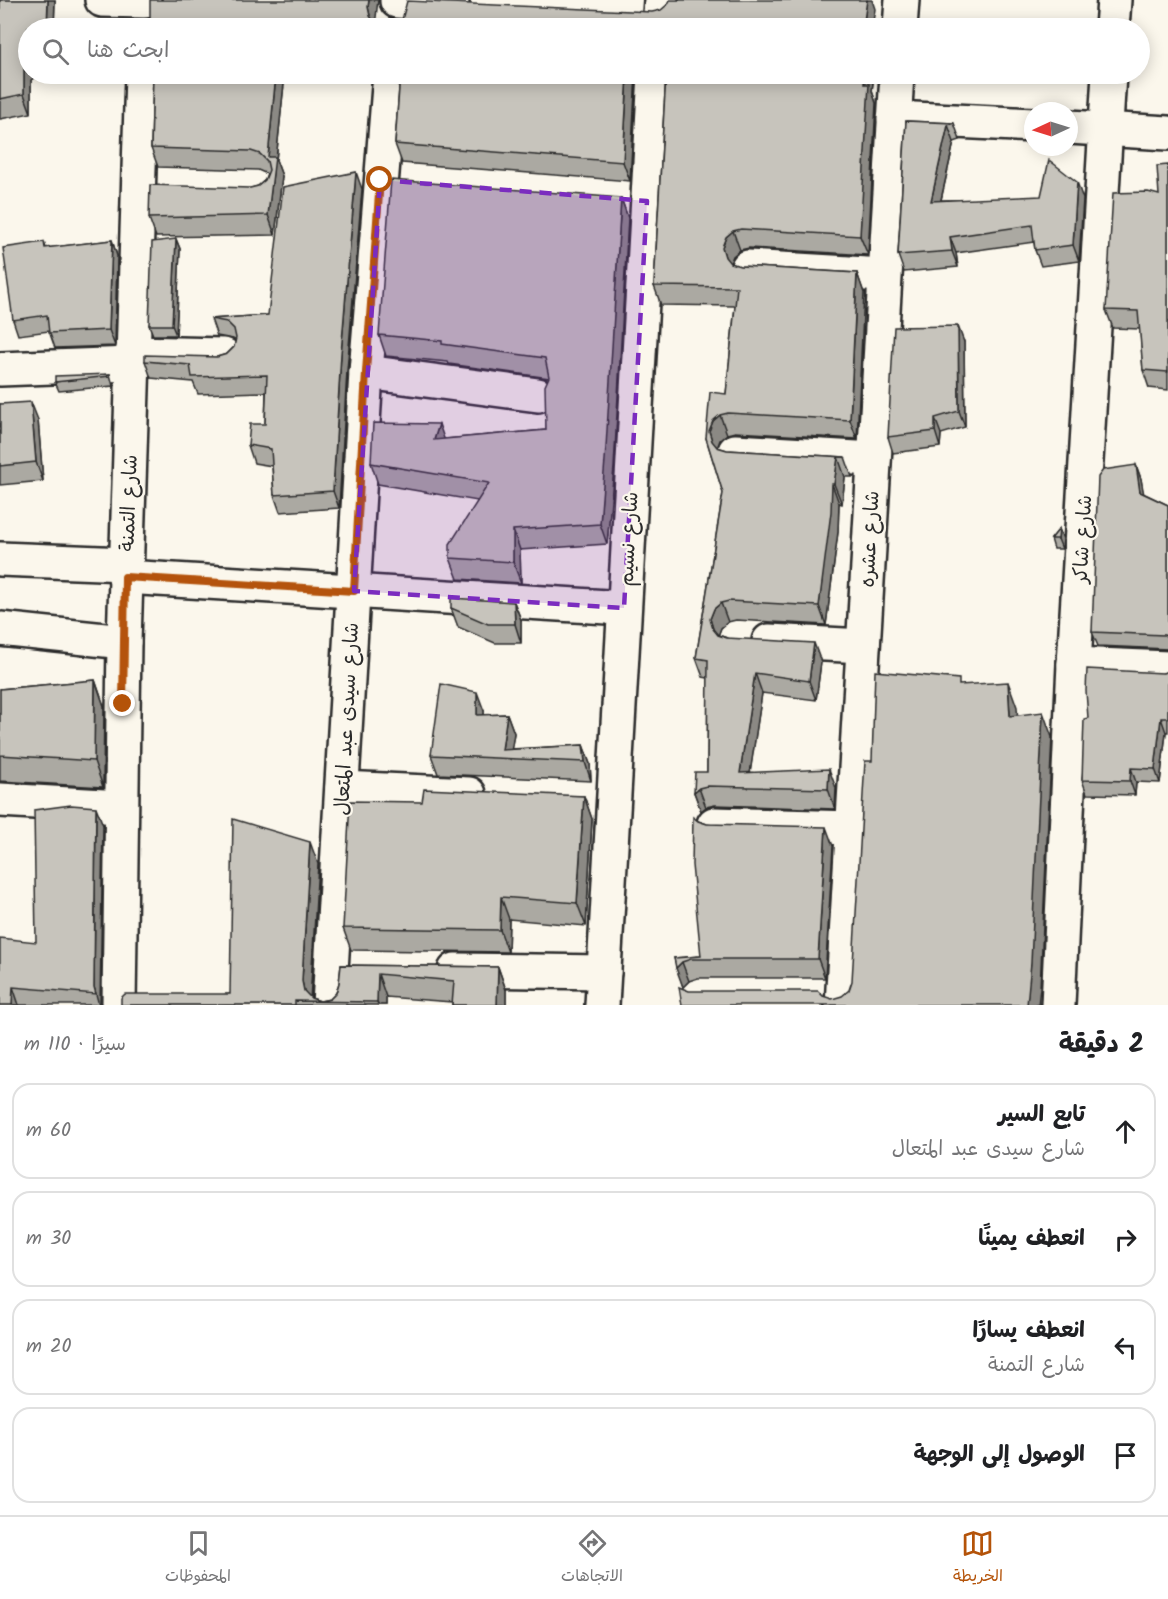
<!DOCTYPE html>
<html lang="ar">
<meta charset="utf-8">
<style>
:root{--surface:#fff;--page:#f2f2f2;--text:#202124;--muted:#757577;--line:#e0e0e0;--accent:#b45309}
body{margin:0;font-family:Kalam,"Playpen Sans Arabic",sans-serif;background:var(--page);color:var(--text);direction:rtl}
.compass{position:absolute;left:1024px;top:102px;width:54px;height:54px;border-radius:50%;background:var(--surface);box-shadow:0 3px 15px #0003;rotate:266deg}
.stop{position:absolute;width:18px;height:18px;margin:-14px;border:4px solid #b45309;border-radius:50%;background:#fff}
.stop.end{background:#b45309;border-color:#fff;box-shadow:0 2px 6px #0008}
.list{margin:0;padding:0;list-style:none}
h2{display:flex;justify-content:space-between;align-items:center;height:78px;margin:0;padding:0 24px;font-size:26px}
h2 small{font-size:20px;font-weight:400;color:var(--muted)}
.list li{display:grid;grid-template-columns:39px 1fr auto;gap:18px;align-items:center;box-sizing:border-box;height:96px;margin:0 12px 12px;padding:0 12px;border:2px solid var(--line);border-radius:18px}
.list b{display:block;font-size:22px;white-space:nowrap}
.list p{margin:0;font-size:20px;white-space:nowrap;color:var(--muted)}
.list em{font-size:20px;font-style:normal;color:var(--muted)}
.icon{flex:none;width:33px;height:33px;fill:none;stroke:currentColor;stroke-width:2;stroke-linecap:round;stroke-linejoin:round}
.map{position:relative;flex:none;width:1168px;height:1005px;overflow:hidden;direction:ltr}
.search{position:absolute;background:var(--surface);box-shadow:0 3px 15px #0003;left:18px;right:18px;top:18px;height:66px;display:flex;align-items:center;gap:15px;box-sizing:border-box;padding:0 21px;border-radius:33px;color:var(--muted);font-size:22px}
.sheet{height:510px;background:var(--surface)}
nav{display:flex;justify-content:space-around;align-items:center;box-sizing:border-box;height:84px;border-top:2px solid var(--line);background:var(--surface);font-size:16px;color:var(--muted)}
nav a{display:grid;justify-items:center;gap:3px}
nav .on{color:var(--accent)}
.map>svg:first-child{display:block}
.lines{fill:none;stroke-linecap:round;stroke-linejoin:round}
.street-casing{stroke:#2b2b2b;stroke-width:38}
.street{stroke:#fbf7ec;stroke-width:33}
.wall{fill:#aba9a2;stroke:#2b2b2b;stroke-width:1.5}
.shaded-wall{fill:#8b8984;stroke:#2b2b2b;stroke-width:1.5}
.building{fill:#c7c4bc;stroke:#2b2b2b;stroke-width:1.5}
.route{stroke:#b45309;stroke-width:8}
.marked{fill:#7b2cbf;fill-opacity:0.2;stroke:#7b2cbf;stroke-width:4.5;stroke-dasharray:12 8;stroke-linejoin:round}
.labels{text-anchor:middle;stroke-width:4.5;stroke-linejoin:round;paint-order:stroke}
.street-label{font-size:20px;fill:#2b2b2b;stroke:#fbf7ec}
</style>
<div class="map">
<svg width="1168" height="1005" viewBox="0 0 1168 1005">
<rect width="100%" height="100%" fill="#fbf7ec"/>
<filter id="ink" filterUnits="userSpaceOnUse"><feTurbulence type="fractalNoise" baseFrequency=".0167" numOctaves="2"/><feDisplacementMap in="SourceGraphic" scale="12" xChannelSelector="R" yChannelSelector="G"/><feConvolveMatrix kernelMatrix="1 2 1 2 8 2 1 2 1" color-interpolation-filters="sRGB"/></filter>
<g filter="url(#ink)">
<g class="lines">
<defs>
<g id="street">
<path d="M102,0L144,1"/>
<path d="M397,1L452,4"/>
<path d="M659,28L661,0"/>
<path d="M900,28L902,0"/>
<path d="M1112,28L1114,0"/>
<path d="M894,118L1033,125"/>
<path d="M1069,127L1168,133"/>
<path d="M748,267L884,275"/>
<path d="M132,353L224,355"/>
<path d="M0,369L131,364"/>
<path d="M366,372L538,395"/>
<path d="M735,451L874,459"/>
<path d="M0,559L126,564"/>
<path d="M125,577L624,608"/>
<path d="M0,629L124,642"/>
<path d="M769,641L863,646"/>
<path d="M1074,664L1168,668"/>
<path d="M342,788L469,794"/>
<path d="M0,800L121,807"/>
<path d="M714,824L852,828"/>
<path d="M455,970L604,972"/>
<path d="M119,1005L124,642L142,74"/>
<path d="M329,1005L366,372L390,74"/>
<path d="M602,1005L655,74"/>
<path d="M842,1005L897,74"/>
<path d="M1058,1005L1074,664L1109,74"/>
</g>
</defs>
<use href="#street" class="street-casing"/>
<use href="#street" class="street"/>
</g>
<g class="wall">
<path d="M0,0H55L54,28H28V74H39L31,80V113L0,119Z"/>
<path d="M153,74H285L276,160L282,176L275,235L156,237L149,218L258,186L265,180L267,174L258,170L158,167L151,148Z"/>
<path d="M400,74H636L630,181L402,163L395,144Z"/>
<path d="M666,74H874L872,91L876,103L868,255L749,248L740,250L733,256L730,263L740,266L857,273L864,293L857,439L735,432L727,434L720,440L717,447L727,450L845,457L852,477H845L842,504L839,503L838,532L826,625L736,620L728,622L721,628L718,635L727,638L821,662L816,700L762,693L750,772L836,788L835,809L715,805L706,807L701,811L694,792L707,772L708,678L703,677L696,658L723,493L706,438L726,394L735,306L661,305L654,286Z"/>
<path d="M906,121L954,123L960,140L954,142L941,200L1083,199L1079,261L1041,266L1035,250L1034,242L956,253L958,267L904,272L898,255Z"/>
<path d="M1168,165V390L1149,388L1143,370L1140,329L1113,328L1106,310L1159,195Z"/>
<path d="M362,189L347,371L339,508L280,512L274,495L272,466L254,463L248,445L265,424L266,392L198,394L193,382L151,378L145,361L217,357L227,354L234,347L236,341L233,339L217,336L211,319L268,315Z"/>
<path d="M621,198L628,218L614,467L607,544L520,550L521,583L458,579L450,558L478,501L378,484L371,463L444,439L546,430L549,378L449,364L448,362L386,356L379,335Z"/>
<path d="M176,239L180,249L176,335H153L149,325Z"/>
<path d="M112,240L117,256L115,346L55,348L49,331L18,335L13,320L44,242L46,248Z"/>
<path d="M964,342L965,427L941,434L940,447L893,453L888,437Z"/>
<path d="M110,374L113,386L59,391L55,382Z"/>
<path d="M0,404L38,420L43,481L0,485Z"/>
<path d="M1136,465L1141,479L1143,493L1168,505V649L1098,646L1092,632Z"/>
<path d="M1059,529L1063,539L1062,549H1054L1051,539Z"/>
<path d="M514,602L521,620V643H495L458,627L451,608Z"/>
<path d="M1168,671V732H1166L1160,783L1136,782L1135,795L1087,794L1082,780L1088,718L1163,673Z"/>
<path d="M95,680L104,706L103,787L0,781V689Z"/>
<path d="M484,711V715L507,714L514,733L511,749L583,745L590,764L591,781L438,774L431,755Z"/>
<path d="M584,796L592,819L586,926L509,919L508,952L351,950L343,928L422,802Z"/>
<path d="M698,821L707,824L833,846L825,978H698L689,981L683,987L674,958L701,956Z"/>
<path d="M103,825L100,1005H0L36,942Z"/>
<path d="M318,864L311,998L320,1001L330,999L336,993L339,983L341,965L498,967L506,990V1005H452V1002L386,997V1005H121L230,994Z"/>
</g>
<g class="shaded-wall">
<path d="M48,0H55L54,28H47Z"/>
<path d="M369,0H378L375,26L370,16L368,7Z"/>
<path d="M867,0H872L875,9L872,28H863Z"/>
<path d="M28,58V74H39L31,80V113L24,94V61Z"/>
<path d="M276,74H285L276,160L282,176L275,235L268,215L273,172L268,157Z"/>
<path d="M628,74H636L630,181L623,162Z"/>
<path d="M865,74H874L872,91L876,103L868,255L860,236Z"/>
<path d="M948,125L954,142L937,217L931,201Z"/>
<path d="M356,172L362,189L347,371L339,508L333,491L341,354Z"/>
<path d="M1077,182L1083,199L1079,261L1073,245Z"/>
<path d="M621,198L628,218L614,467L607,544L600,524Z"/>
<path d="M733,231L740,250L733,256L729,266L725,257L722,247L726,237Z"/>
<path d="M950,237L956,253L958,267L952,251Z"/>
<path d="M176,239L180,249L176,335L172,325Z"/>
<path d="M112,240L117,256L115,346L109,330Z"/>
<path d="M857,273L864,293L857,439L850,420Z"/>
<path d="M958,326L964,342L965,427L959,411Z"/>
<path d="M31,402L38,420L43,481L36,462Z"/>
<path d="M720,415L727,434L720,440L716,451L712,441L709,431L713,421Z"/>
<path d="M935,418L941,434L940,447L935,431Z"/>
<path d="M439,424L446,444L434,440Z"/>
<path d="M838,457L845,477L842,504L834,484Z"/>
<path d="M1136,465L1141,479L1146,506L1140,492Z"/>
<path d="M832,484L839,503L838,532L826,625L819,606Z"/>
<path d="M1059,529L1063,539L1062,549L1058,539Z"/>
<path d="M513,530L520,550L521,583L513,562Z"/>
<path d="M514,602L521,620V643L515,624Z"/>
<path d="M721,603L728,622L721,628L717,639L713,629L710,619L714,609Z"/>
<path d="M814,643L821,662L816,700L809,681Z"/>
<path d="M755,673L762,693L748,787L740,773Z"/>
<path d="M95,680L104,706L103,787L94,761Z"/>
<path d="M1008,682L1017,707L1019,741L1010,716Z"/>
<path d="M477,692L484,711V734L477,715Z"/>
<path d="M1043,712L1052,737L1040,988L1038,1005H1027Z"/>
<path d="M507,714L514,733L510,759L502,750Z"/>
<path d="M1161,718L1166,732L1160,783L1155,769Z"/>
<path d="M583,745L590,764L591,781L585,762Z"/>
<path d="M1131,768L1136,782L1135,795L1130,781Z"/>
<path d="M829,769L836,788L835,809L828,789Z"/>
<path d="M699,788L706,807L701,811L694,792Z"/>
<path d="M584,796L592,819L586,926L577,903Z"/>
<path d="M96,807L103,825L100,1005H99L94,987Z"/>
<path d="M826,827L833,846L825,978L818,959Z"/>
<path d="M310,842L318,864L310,1001L304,991L302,981Z"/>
<path d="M501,897L509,919L508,952L500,930Z"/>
<path d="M682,962L689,981L683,987L676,968Z"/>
<path d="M498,967L506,990V1005H497Z"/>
<path d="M378,974L386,997V1005H378L377,1002Z"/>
<path d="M13,987L19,1005H12Z"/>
</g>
<g class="building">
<path d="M0,0H48L47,28H28V58L24,61V94L0,99Z"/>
<path d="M150,0H369L368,7L370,16L375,23L386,27L394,26L402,20L407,1L652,12L661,10L668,4L670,0H867L863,28H150Z"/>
<path d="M153,74H276L268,157H275L268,215L149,218L150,185L250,188L258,186L265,180L269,170L267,161L260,154L251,151L151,148Z"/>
<path d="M400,74H628L623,162L395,144Z"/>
<path d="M666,74H865L864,84H869L860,236L741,229L733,231L726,237L722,247L725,257L730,263L740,266L857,273L850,420L728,413L720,415L713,421L709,431L712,441L717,447L727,450L845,457H838L834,484H832L831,512L819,606L729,601L721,603L714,609L710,619L713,629L718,635L727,638L814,643L809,681L755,673L740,773L829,769L828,789L707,786L699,788L694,792L695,772H707L708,660L696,658L723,493L706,438L710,392L726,394L737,287L654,286Z"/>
<path d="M906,121L954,123L948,125L931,201L1041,196L1049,160L1077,182L1073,245L1035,250L1032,225L950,237L952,251L898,255Z"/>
<path d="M1168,165V372L1143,370L1138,311L1106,310L1113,193L1148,192L1159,195L1157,166Z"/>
<path d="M356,172L341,354L333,491L274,495L271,449L248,445L250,424H265L267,375L192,377L190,365L145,361V355L217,357L227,354L234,347L236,338L234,329L227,322L211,319L268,315L283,187Z"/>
<path d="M391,180L621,198L606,447L600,524L513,530V562L450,558V544L489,483L371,463L373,423L439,424L434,440L546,430L545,386L549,377L545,358L442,344V341L379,335Z"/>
<path d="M176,239L172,325H149L152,242Z"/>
<path d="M112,240L109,330L49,333L47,315L13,320L3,248L44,242L45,248Z"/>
<path d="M958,326L959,411L935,418V431L888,437L894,327Z"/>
<path d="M110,374V376L55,382V376Z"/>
<path d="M31,402L36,462L0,466V404Z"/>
<path d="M1136,465L1140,492L1168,505V637L1164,635L1092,632L1098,477L1103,470Z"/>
<path d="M1059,529L1058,539H1051Z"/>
<path d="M451,598L514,602L515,624H488L451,608Z"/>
<path d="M1087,669L1163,673L1168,671V718H1161L1155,769L1131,768L1130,781L1082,780L1084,719L1088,718L1086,691Z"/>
<path d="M875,671L959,679V685L1008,682L1010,716L1043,712L1031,963L1027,1005H682L679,987L689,991H818L823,996L832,999L842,996L849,990L852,981L865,761H872Z"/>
<path d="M95,680L94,761L0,755V689Z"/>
<path d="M441,684L477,692V715L507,714L502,750L583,745L585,762L431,755Z"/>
<path d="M424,789L584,796L577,903L501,897L500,930L343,928L350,801L422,802Z"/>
<path d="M71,805L96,807L94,987L96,994L13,987L12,1005H0V938L36,942L34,810Z"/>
<path d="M693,817L698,821L707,824L826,827L818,959H691L682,962L676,968L674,958L701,956L692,865Z"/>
<path d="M233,819L310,842L302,981L304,991L311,998L320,1001L330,999L336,993L339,983L341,965L498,967L497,1005H452L454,981L378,974L377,1002L295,1001V1005H121V998L125,994H230Z"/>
</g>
</g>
<g class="lines" filter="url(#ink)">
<path class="route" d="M123,704L125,577L354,591L366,372L380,180"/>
</g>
<path class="marked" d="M380,180L647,201L624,608L354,591Z"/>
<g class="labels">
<g class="street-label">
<text transform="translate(128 503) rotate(-88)" y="7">شارع التمنة</text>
<text transform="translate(628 539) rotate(-87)" y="7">شارع نسيم</text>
<text transform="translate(869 539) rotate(-87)" y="7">شارع عشره</text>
<text transform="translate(1082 539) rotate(-87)" y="7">شارع شاكر</text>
<text transform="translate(346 719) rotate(-87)" y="7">شارع سيدى عبد المتعال</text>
</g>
</g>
</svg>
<svg class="compass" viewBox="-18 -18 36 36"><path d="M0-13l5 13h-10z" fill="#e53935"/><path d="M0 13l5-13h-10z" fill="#757577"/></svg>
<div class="stop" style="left:380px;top:180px"></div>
<div class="stop end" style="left:123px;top:704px"></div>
<div class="search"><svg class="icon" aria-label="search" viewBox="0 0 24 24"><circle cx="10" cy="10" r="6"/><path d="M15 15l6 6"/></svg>ابحث هنا</div>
</div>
<section class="sheet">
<h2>2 دقيقة<small>سيرًا · 110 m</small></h2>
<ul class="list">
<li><svg class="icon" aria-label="ahead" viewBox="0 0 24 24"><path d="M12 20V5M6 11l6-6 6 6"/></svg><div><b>تابع السير</b><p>شارع سيدى عبد المتعال</p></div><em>60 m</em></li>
<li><svg class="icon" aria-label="right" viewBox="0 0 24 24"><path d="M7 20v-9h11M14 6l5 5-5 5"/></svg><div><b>انعطف يمينًا</b></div><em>30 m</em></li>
<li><svg class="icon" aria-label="left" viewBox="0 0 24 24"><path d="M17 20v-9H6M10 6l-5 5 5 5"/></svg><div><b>انعطف يسارًا</b><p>شارع التمنة</p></div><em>20 m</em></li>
<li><svg class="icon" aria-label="arrive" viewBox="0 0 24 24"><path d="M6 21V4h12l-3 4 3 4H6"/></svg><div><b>الوصول إلى الوجهة</b></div></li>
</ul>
</section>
<nav>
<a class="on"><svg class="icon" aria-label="map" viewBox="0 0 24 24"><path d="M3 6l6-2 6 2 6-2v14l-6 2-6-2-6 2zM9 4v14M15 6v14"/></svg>الخريطة</a>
<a><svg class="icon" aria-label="directions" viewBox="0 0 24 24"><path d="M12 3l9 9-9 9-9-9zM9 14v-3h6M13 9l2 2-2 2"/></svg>الاتجاهات</a>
<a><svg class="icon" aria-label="saved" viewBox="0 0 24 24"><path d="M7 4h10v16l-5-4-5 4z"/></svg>المحفوظات</a>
</nav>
